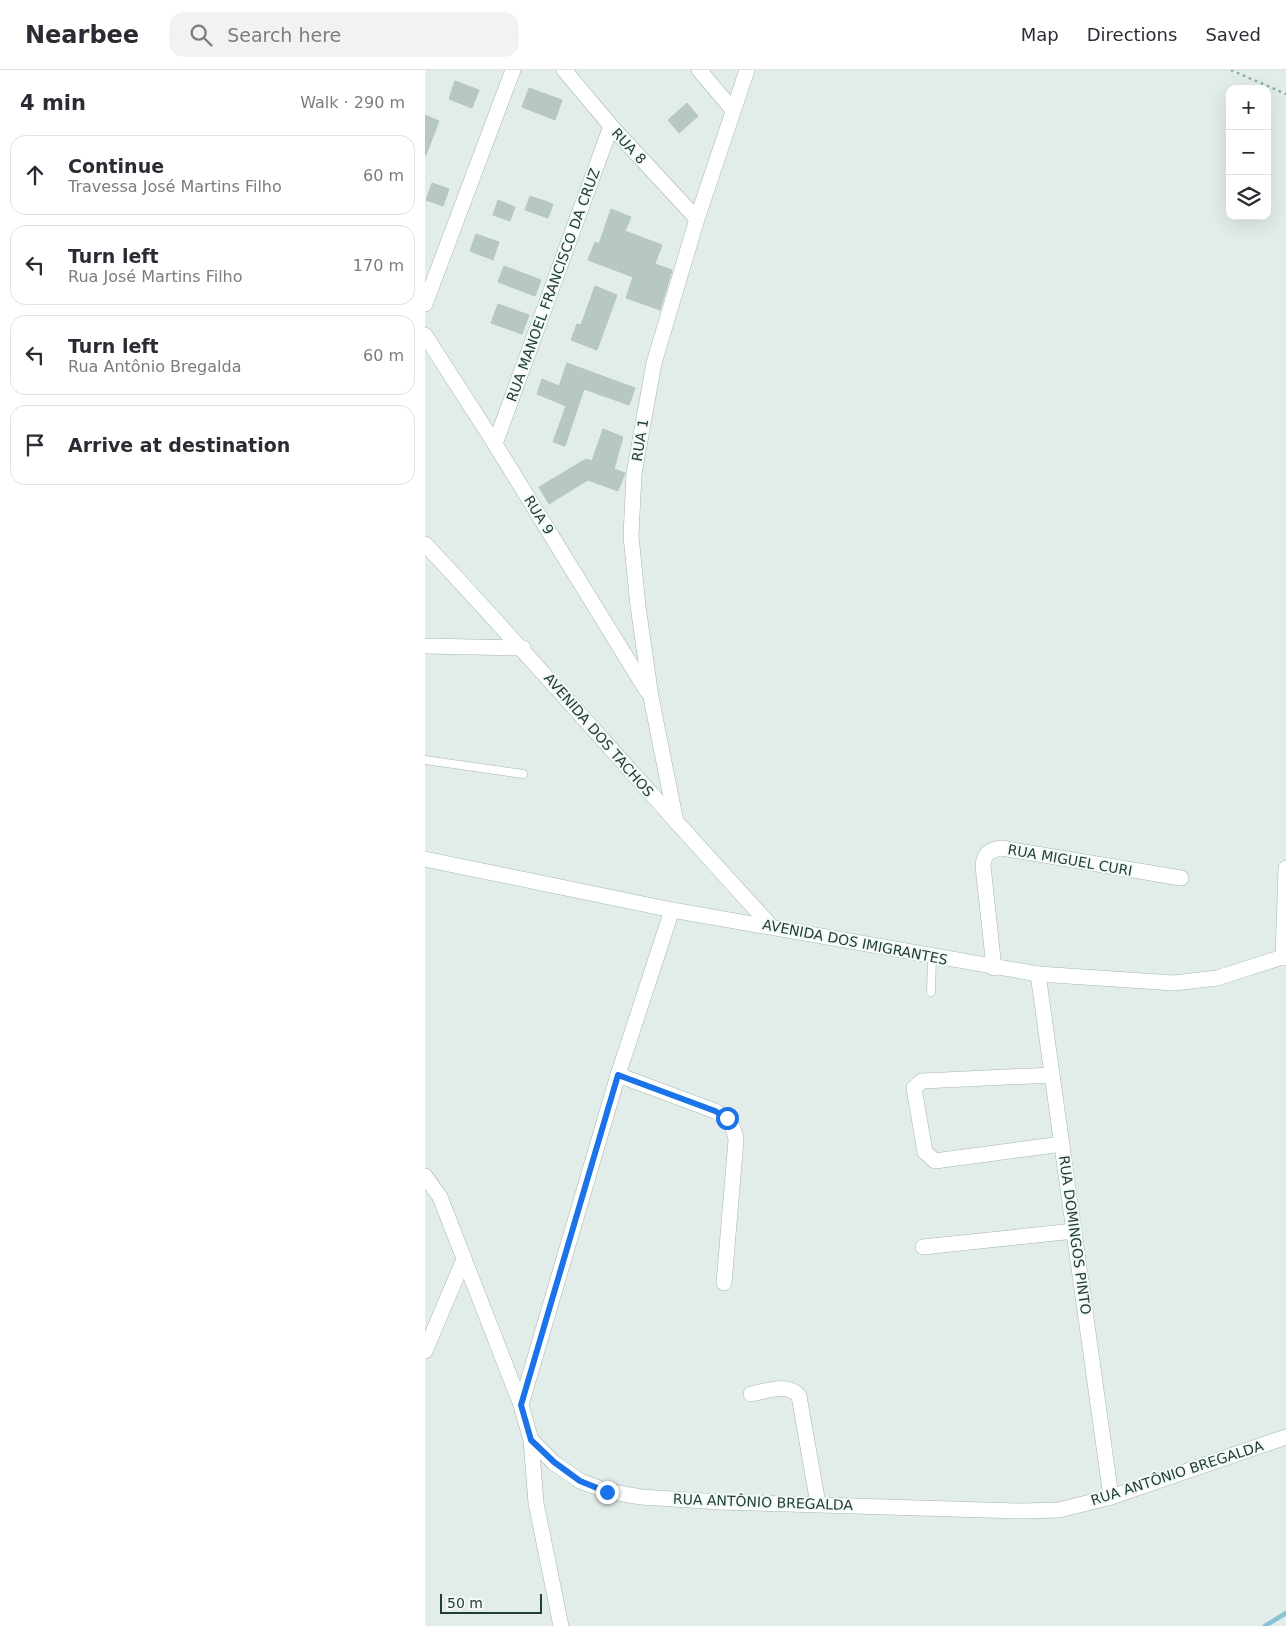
<!DOCTYPE html>
<meta charset="utf-8">
<style>
:root{--surface:#fff;--page:#f2f2f3;--text:#2b2b33;--muted:#7c7c81;--line:#e1e1e2}
body{margin:0;font-family:"DejaVu Sans",sans-serif;background:var(--page);color:var(--text)}
.controls{position:absolute;right:15px;top:15px;display:grid;overflow:hidden;border-radius:10px;box-shadow:0 5px 20px #0002}
.controls button{width:45px;height:45px;display:grid;place-items:center;padding:0;border:0;border-bottom:1px solid var(--line);background:var(--surface);color:var(--text);font:25px sans-serif}
.scale{position:absolute;left:15px;bottom:12px;width:102px;box-sizing:border-box;padding-left:5px;border:2px solid #213e39;border-top:0;font-size:14px;line-height:18px;white-space:nowrap;color:#213e39;-webkit-text-stroke:4px #f3f9f6;paint-order:stroke}
.stop{position:absolute;width:15px;height:15px;margin:-11px;border:4px solid #1a73e8;border-radius:50%;background:#fff}
.stop.end{background:#1a73e8;border-color:#fff;box-shadow:0 1px 5px #0008}
.list{margin:0;padding:0;list-style:none}
h2{display:flex;justify-content:space-between;align-items:center;height:65px;margin:0;padding:0 20px;font-size:21px}
h2 small{font-size:16px;font-weight:400;color:var(--muted)}
.list li{display:grid;grid-template-columns:32px 1fr auto;gap:15px;align-items:center;box-sizing:border-box;height:80px;margin:0 10px 10px;padding:0 10px;border:1px solid var(--line);border-radius:15px}
.list b{display:block;font-size:19px;white-space:nowrap}
.list p{margin:0;font-size:16px;white-space:nowrap;color:var(--muted)}
.list em{font-size:16px;font-style:normal;color:var(--muted)}
.icon{flex:none;width:28px;height:28px;fill:none;stroke:currentColor;stroke-width:2;stroke-linecap:round;stroke-linejoin:round}
.map{position:relative;flex:none;width:861px;height:1556px;overflow:hidden}
header{display:flex;align-items:center;gap:30px;box-sizing:border-box;height:70px;padding:0 25px;background:var(--surface);border-bottom:1px solid var(--line)}
header strong{font-size:24px}
nav{display:flex;gap:28px;margin-inline-start:auto;font-size:18px}
.search{width:350px;height:45px;background:var(--page);display:flex;align-items:center;gap:12px;box-sizing:border-box;padding:0 18px;border-radius:15px;color:var(--muted);font-size:19px}
main{display:flex}
aside{flex:1;background:var(--surface)}
.map>svg:first-child{display:block}
.lines{fill:none;stroke-linecap:round;stroke-linejoin:round}
.stream{stroke:#88c2d4;stroke-width:4.5}
.building{fill:#b7c8c2;stroke:#b4c7c0}
.lane-casing{stroke:#a4b5b1;stroke-width:9}
.street-casing{stroke:#a4b5b1;stroke-width:16}
.secondary-casing{stroke:#a0b9b2;stroke-width:16}
.path{stroke:#81b1a6;stroke-width:2.5;stroke-dasharray:2.5 4;stroke-linecap:butt}
.lane{stroke:#fff;stroke-width:8}
.street{stroke:#fff;stroke-width:15}
.secondary{stroke:#fff;stroke-width:15}
.route{stroke:#1a73e8;stroke-width:6}
.labels{text-anchor:middle;stroke-width:4;stroke-linejoin:round;paint-order:stroke}
.street-label{font-size:14px;fill:#213e39;stroke:#f3f9f6}
</style>
<header>
<strong>Nearbee</strong>
<div class="search"><svg class="icon" aria-label="search" viewBox="0 0 24 24"><circle cx="10" cy="10" r="6"/><path d="M15 15l6 6"/></svg>Search here</div>
<nav><a>Map</a><a>Directions</a><a>Saved</a></nav>
</header>
<main>
<aside>
<h2>4 min<small>Walk · 290 m</small></h2>
<ul class="list">
<li><svg class="icon" aria-label="ahead" viewBox="0 0 24 24"><path d="M12 20V5M6 11l6-6 6 6"/></svg><div><b>Continue</b><p>Travessa José Martins Filho</p></div><em>60 m</em></li>
<li><svg class="icon" aria-label="left" viewBox="0 0 24 24"><path d="M17 20v-9H6M10 6l-5 5 5 5"/></svg><div><b>Turn left</b><p>Rua José Martins Filho</p></div><em>170 m</em></li>
<li><svg class="icon" aria-label="left" viewBox="0 0 24 24"><path d="M17 20v-9H6M10 6l-5 5 5 5"/></svg><div><b>Turn left</b><p>Rua Antônio Bregalda</p></div><em>60 m</em></li>
<li><svg class="icon" aria-label="arrive" viewBox="0 0 24 24"><path d="M6 21V4h12l-3 4 3 4H6"/></svg><div><b>Arrive at destination</b></div></li>
</ul>
</aside>
<div class="map">
<svg width="861" height="1556" viewBox="0 0 861 1556">
<rect width="100%" height="100%" fill="#e2ede9"/>
<g class="lines">
<path class="stream" d="M840,1556L861,1543"/>
</g>
<g class="building">
<path d="M30,11L54,20L47,38L24,29Z"/>
<path d="M104,18L137,30L130,50L97,37Z"/>
<path d="M262,33L273,46L254,63L243,50Z"/>
<path d="M0,45L14,51L1,85H0Z"/>
<path d="M7,113L24,119L18,136L1,130Z"/>
<path d="M105,126L128,134L123,148L100,140Z"/>
<path d="M73,130L90,137L85,151L68,145Z"/>
<path d="M186,139L206,147L200,161L237,175L230,194L247,200L235,240L201,228L208,207L163,190L170,172L174,174Z"/>
<path d="M51,164L74,172L68,190L45,181Z"/>
<path d="M79,196L116,210L110,226L73,212Z"/>
<path d="M170,216L192,225L172,280L146,270L152,254L156,255Z"/>
<path d="M73,234L104,245L97,264L66,253Z"/>
<path d="M142,293L210,318L204,335L159,319L140,376L128,372L141,336L112,324L117,309L134,316Z"/>
<path d="M178,359L198,367L189,399L200,403L193,421L163,410L124,434L114,417L161,389L167,391Z"/>
</g>
<g class="lines">
<defs>
<g id="lane">
<path d="M0,690L98,704"/>
<path d="M506,922L507,887"/>
</g>
<g id="street">
<path d="M139,0L186,56L272,149"/>
<path d="M274,0L308,40"/>
<path d="M0,234L88,0"/>
<path d="M0,265L70,374L222,621"/>
<path d="M70,374L186,56"/>
<path d="M0,576L98,578"/>
<path d="M251,752L226,627L213,536L206,466L209,404L229,293L272,149L322,0"/>
<path d="M858,888L861,798"/>
<path d="M569,898L558,796C559,784 564,780 576,778L756,808"/>
<path d="M613,904L686,1427"/>
<path d="M193,1005L290,1041C303,1049 309,1055 311,1070L299,1213"/>
<path d="M627,1005L497,1011L489,1018L500,1082L510,1091L637,1074"/>
<path d="M0,1106L15,1127L96,1335L106,1370L129,1393L155,1411L182,1421L216,1427L296,1432L596,1441L634,1440L686,1427L861,1367"/>
<path d="M498,1177L649,1161"/>
<path d="M0,1281L39,1189"/>
<path d="M326,1324C342,1321 363,1312 374,1326L393,1434"/>
<path d="M96,1335L193,1005L247,840"/>
<path d="M106,1370L111,1433L136,1556"/>
</g>
<g id="secondary">
<path d="M0,474C118,600 230,730 346,856"/>
<path d="M0,789L247,840L613,904L749,913L792,908L861,886"/>
</g>
</defs>
<use href="#lane" class="lane-casing"/>
<use href="#street" class="street-casing"/>
<use href="#secondary" class="secondary-casing"/>
<path class="path" d="M806,0L861,24"/>
<use href="#lane" class="lane"/>
<use href="#street" class="street"/>
<use href="#secondary" class="secondary"/>
</g>
<g class="lines">
<path class="route" d="M182,1422L155,1411L129,1392L106,1370L96,1335L193,1005L290,1041L302,1048"/>
</g>
<g class="labels">
<g class="street-label">
<text transform="translate(204 76) rotate(47)" y="5">RUA 8</text>
<text transform="translate(128 215) rotate(-70)" y="5">RUA MANOEL FRANCISCO DA CRUZ</text>
<text transform="translate(215 370) rotate(-81)" y="5">RUA 1</text>
<text transform="translate(114 445) rotate(58)" y="5">RUA 9</text>
<text transform="translate(174 665) rotate(49)" y="5">AVENIDA DOS TACHOS</text>
<text transform="translate(645 790) rotate(10)" y="5">RUA MIGUEL CURI</text>
<text transform="translate(430 872) rotate(11)" y="5">AVENIDA DOS IMIGRANTES</text>
<text transform="translate(650 1165) rotate(82)" y="5">RUA DOMINGOS PINTO</text>
<text transform="translate(752 1403) rotate(-18)" y="5">RUA ANTÔNIO BREGALDA</text>
<text transform="translate(338 1432) rotate(2)" y="5">RUA ANTÔNIO BREGALDA</text>
</g>
</g>
</svg>
<div class="controls">
<button>+</button>
<button>−</button>
<button><svg class="icon" aria-label="layers" viewBox="0 0 24 24"><path d="M12 4l9 5-9 5-9-5zM3 14l9 5 9-5"/></svg></button>
</div>
<div class="scale">50 m</div>
<div class="stop" style="left:302px;top:1048px"></div>
<div class="stop end" style="left:182px;top:1422px"></div>
</div>
</main>
